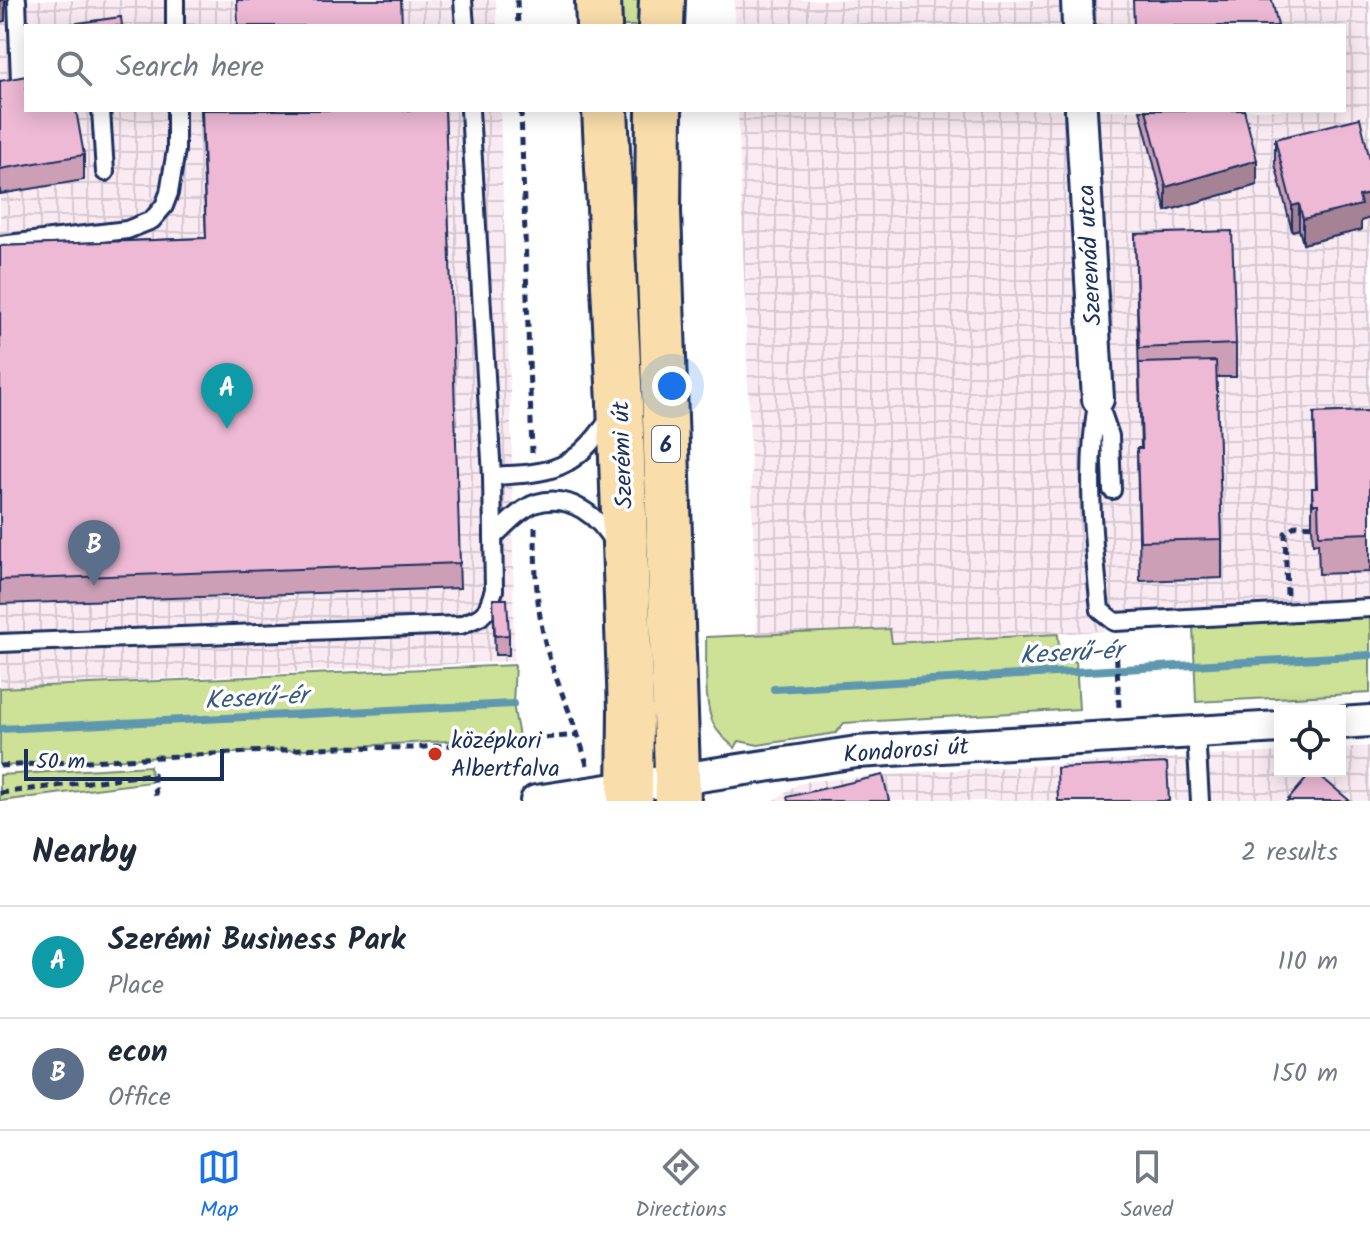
<!DOCTYPE html>
<meta charset="utf-8">
<style>
:root{--surface:#fff;--page:#f6f6f7;--text:#1f2937;--muted:#747a83;--line:#e0e1e3;--accent:#1a73e8}
body{margin:0;font-family:Kalam,sans-serif;background:var(--page);color:var(--text)}
.controls{position:absolute;right:24px;bottom:24px;display:grid;overflow:hidden;border-radius:0px;box-shadow:0 4px 20px #0003}
.controls button{width:72px;height:72px;display:grid;place-items:center;padding:0;border:0;border-bottom:2px solid var(--line);background:var(--surface);color:var(--text);font:40px sans-serif}
.scale{position:absolute;left:24px;bottom:20px;width:200px;box-sizing:border-box;padding-left:8px;border:4px solid #1b2f5e;border-top:0;font-size:22px;line-height:28px;white-space:nowrap;color:#1b2f5e;-webkit-text-stroke:6px #fff;paint-order:stroke}
.you{position:absolute;left:672px;top:386px;width:28px;height:28px;margin:-20px;border:6px solid #fff;border-radius:50%;background:#1a73e8;box-shadow:0 0 0 12px #1a73e833}
.badge{display:grid;place-items:center;width:52px;height:52px;border-radius:50%;background:var(--accent);color:#fff;font-size:26px;font-weight:700}
.pin{position:absolute;translate:-50% -66px;filter:drop-shadow(0 2px 4px #0008)}
.pin::after{content:'';position:absolute;top:42px;width:28px;height:24px;background:inherit;clip-path:polygon(0 0,100% 0,50% 100%)}
.list{margin:0;padding:0;list-style:none}
h2{display:flex;justify-content:space-between;align-items:center;height:104px;margin:0;padding:0 32px;font-size:34px}
h2 small{font-size:26px;font-weight:400;color:var(--muted)}
.list li{display:grid;grid-template-columns:52px 1fr auto;gap:24px;align-items:center;box-sizing:border-box;height:112px;padding:0 32px;border-top:2px solid var(--line)}
.list b{display:block;font-size:30px;white-space:nowrap}
.list p{margin:0;font-size:26px;white-space:nowrap;color:var(--muted)}
.list em{font-size:26px;font-style:normal;color:var(--muted)}
.icon{flex:none;width:44px;height:44px;fill:none;stroke:currentColor;stroke-width:2;stroke-linecap:round;stroke-linejoin:round}
.map{position:relative;flex:none;width:1370px;height:801px;overflow:hidden}
.search{position:absolute;background:var(--surface);box-shadow:0 4px 20px #0003;left:24px;right:24px;top:24px;height:88px;display:flex;align-items:center;gap:20px;box-sizing:border-box;padding:0 28px;border-radius:0px;color:var(--muted);font-size:30px}
.sheet{height:328px;background:var(--surface)}
nav{display:flex;justify-content:space-around;align-items:center;box-sizing:border-box;height:112px;border-top:2px solid var(--line);background:var(--surface);font-size:22px;color:var(--muted)}
nav a{display:grid;justify-items:center;gap:4px}
nav .on{color:var(--accent)}
.map>svg:first-child{display:block}
.industrial{fill:url(#industrial-grid)}
.green{fill:#cde297;stroke:#74887a;stroke-width:2}
.lines{fill:none;stroke-linecap:round;stroke-linejoin:round}
.stream{stroke:#5f98ae;stroke-width:8}
.service-casing{stroke:#1b2f5e;stroke-width:22}
.minor-casing{stroke:#1b2f5e;stroke-width:36}
.primary-casing{stroke:#1b2f5e;stroke-width:50}
.path{stroke:#1b2f5e;stroke-width:5;stroke-dasharray:8 6;stroke-linecap:butt}
.service{stroke:#fff;stroke-width:16}
.minor{stroke:#fff;stroke-width:30}
.primary{stroke:#f9deab;stroke-width:44}
.wall{fill:#cc9fb7;stroke:#1b2f5e;stroke-width:2}
.shaded-wall{fill:#a68295;stroke:#1b2f5e;stroke-width:2}
.building{fill:#edb9d5;stroke:#1b2f5e;stroke-width:2}
.poi-dot{fill:#c8321e;stroke:#fff;stroke-width:3}
.labels{text-anchor:middle;stroke-width:7;stroke-linejoin:round;paint-order:stroke}
.shield{fill:#fff;stroke:#5f6d8e;stroke-width:2}
.shield-label{font-size:22px;font-weight:bold;fill:#1b2f5e}
.street-label{font-size:24px;fill:#1b2f5e;stroke:#fff}
.poi-label{font-size:24px;fill:#1b2f5e;stroke:#fff;text-anchor:start}
.water-label{font-size:26px;font-style:italic;fill:#375b7f;stroke:#fff}
</style>
<div class="map">
<svg width="1370" height="801" viewBox="0 0 1370 801">
<defs>
<pattern id="industrial-grid" width="8" height="8" patternUnits="userSpaceOnUse" patternTransform="scale(2)"><rect width="8" height="8" fill="#faeaf2"/><path d="M0 4h8M4 0v8" fill="none" stroke="#d6c9d2"/></pattern>
</defs>
<rect width="100%" height="100%" fill="#fff"/>
<filter id="ink" filterUnits="userSpaceOnUse"><feTurbulence type="fractalNoise" baseFrequency=".0125" numOctaves="2"/><feDisplacementMap in="SourceGraphic" scale="16" xChannelSelector="R" yChannelSelector="G"/><feConvolveMatrix kernelMatrix="1 2 1 2 8 2 1 2 1" color-interpolation-filters="sRGB"/></filter>
<g filter="url(#ink)">
<g class="industrial">
<path d="M0,0H496L497,26H26V110H500L512,446L514,661L0,687Z"/>
<path d="M734,0H1370V616L892,643L889,629L757,635L738,110H1344V26H735Z"/>
<path d="M1370,746V801H773L796,785L811,781L936,771L1280,752V771H1340V748Z"/>
</g>
<g class="green">
<path d="M616,0H646L645,26H620Z"/>
<path d="M1370,616V693L1196,702L1193,626Z"/>
<path d="M890,629L892,643L1058,634L1060,662L1076,661L1079,709L844,723L836,733L758,745L739,741L735,748C727,741 719,735 714,725C703,705 707,661 706,637Z"/>
<path d="M515,665L513,704L519,737L0,766V688Z"/>
<path d="M150,766L151,782L0,801V775Z"/>
</g>
<g class="lines">
<g class="stream">
<path d="M774,689L1370,655"/>
<path d="M0,729L513,704"/>
</g>
<defs>
<g id="service">
<path d="M17,0L20,81"/>
<path d="M175,0V26"/>
<path d="M463,0L465,26"/>
<path d="M101,110L105,172"/>
<path d="M0,245L127,230L152,220L164,206L169,193L176,150V110"/>
<path d="M1098,399C1085,468 1093,540 1100,610L1115,622L1370,608"/>
<path d="M1098,401L1110,436L1112,490"/>
<path d="M492,476C554,473 573,471 610,418"/>
<path d="M493,537C506,525 521,508 537,503C570,493 600,517 614,544"/>
<path d="M0,643L461,625L480,617L487,610L494,590L492,476L470,110"/>
<path d="M1196,733L1200,801"/>
</g>
<g id="minor">
<path d="M1077,0L1078,26"/>
<path d="M1081,110L1098,399"/>
<path d="M1340,723L1370,721"/>
<path d="M536,801L857,752L1280,727"/>
</g>
<g id="primary">
<path d="M598,0L599,26"/>
<path d="M661,26L662,0"/>
<path d="M605,110L620,403L631,710L630,801"/>
<path d="M659,110L658,211L678,801"/>
</g>
</defs>
<use href="#service" class="service-casing"/>
<use href="#minor" class="minor-casing"/>
<use href="#primary" class="primary-casing"/>
<g class="path">
<path d="M517,0L518,26"/>
<path d="M521,110L532,453"/>
<path d="M535,527C535,569 536,609 547,650C559,691 578,728 588,769"/>
<path d="M1287,595L1285,533L1296,525L1317,526"/>
<path d="M1116,643L1119,708"/>
<path d="M0,766L338,747L412,748L580,735"/>
<path d="M0,793L153,774L157,801"/>
</g>
<use href="#service" class="service"/>
<use href="#minor" class="minor"/>
<use href="#primary" class="primary"/>
</g>
<g class="wall">
<path d="M0,81L84,155V180L0,194Z"/>
<path d="M201,110H445L460,588L0,604V246L206,238Z"/>
<path d="M1140,110H1244L1257,185L1166,211Z"/>
<path d="M1275,139L1361,221V230L1303,244L1299,229L1292,231L1275,164Z"/>
<path d="M1135,234L1236,344V377H1216L1222,539V578L1140,581L1137,448H1141Z"/>
<path d="M1370,411V572L1319,574L1318,543L1313,544L1312,527V488H1316L1314,413Z"/>
<path d="M493,599L509,635V655H495Z"/>
</g>
<g class="shaded-wall">
<path d="M0,0H5V21L0,22Z"/>
<path d="M1257,160V185L1166,211V187Z"/>
<path d="M1370,194V218L1361,221V230L1303,244V219L1359,196Z"/>
<path d="M1299,204V229L1292,231V206Z"/>
</g>
<g class="building">
<path d="M237,0H401L402,26H238Z"/>
<path d="M1133,0H1272L1278,26H1134Z"/>
<path d="M121,17L122,26H56Z"/>
<path d="M26,76V110H76L84,155L0,169V81Z"/>
<path d="M202,110H445L460,563L0,580V246L206,238Z"/>
<path d="M1146,110H1244L1257,160L1166,187Z"/>
<path d="M1360,118L1370,160V194L1359,196L1361,205L1303,219L1299,204L1292,206L1275,139Z"/>
<path d="M1232,231L1236,344L1139,348L1135,234Z"/>
<path d="M1216,361L1222,539L1140,541L1137,448H1142L1139,363Z"/>
<path d="M1370,411V533L1319,535L1318,504H1313L1312,488H1317L1314,413Z"/>
<path d="M493,599H507L509,635L495,636Z"/>
<path d="M1167,763L1169,801H1058L1057,768Z"/>
<path d="M1313,771H1314L1350,801H1287Z"/>
<path d="M883,775L889,801H788L787,797Z"/>
</g>
</g>
<circle class="poi-dot" cx="435" cy="754" r="8"/>
<g class="labels">
<rect class="shield" x="652" y="426" width="28" height="36" rx="6"/>
<g class="shield-label">
<text x="666" y="452">6</text>
</g>
<g class="street-label">
<text transform="translate(1089 255) rotate(-93)" y="8">Szerenád utca</text>
<text transform="translate(622 455) rotate(-92)" y="8">Szerémi út</text>
<text transform="translate(906 750) rotate(-4)" y="8">Kondorosi út</text>
</g>
<g class="poi-label">
<text x="451" y="748">középkori<tspan x="451" dy="28">Albertfalva</tspan></text>
</g>
<g class="water-label">
<text transform="translate(1071 652) rotate(-3)" y="9">Keserű-ér</text>
<text transform="translate(256 697) rotate(-3)" y="9">Keserű-ér</text>
</g>
</g>
</svg>
<div class="controls">
<button><svg class="icon" aria-label="locate" viewBox="0 0 24 24"><circle cx="12" cy="12" r="6"/><path d="M12 2v4M12 18v4M2 12h4M18 12h4"/></svg></button>
</div>
<div class="scale">50 m</div>
<div class="you"></div>
<div class="pin badge" style="left:227px;top:429px;background:#0f9aa8">A</div>
<div class="pin badge" style="left:94px;top:586px;background:#5c6f8a">B</div>
<div class="search"><svg class="icon" aria-label="search" viewBox="0 0 24 24"><circle cx="10" cy="10" r="6"/><path d="M15 15l6 6"/></svg>Search here</div>
</div>
<section class="sheet">
<h2>Nearby<small>2 results</small></h2>
<ul class="list">
<li><span class="badge" style="background:#0f9aa8">A</span><div><b>Szerémi Business Park</b><p>Place</p></div><em>110 m</em></li>
<li><span class="badge" style="background:#5c6f8a">B</span><div><b>econ</b><p>Office</p></div><em>150 m</em></li>
</ul>
</section>
<nav>
<a class="on"><svg class="icon" aria-label="map" viewBox="0 0 24 24"><path d="M3 6l6-2 6 2 6-2v14l-6 2-6-2-6 2zM9 4v14M15 6v14"/></svg>Map</a>
<a><svg class="icon" aria-label="directions" viewBox="0 0 24 24"><path d="M12 3l9 9-9 9-9-9zM9 14v-3h6M13 9l2 2-2 2"/></svg>Directions</a>
<a><svg class="icon" aria-label="saved" viewBox="0 0 24 24"><path d="M7 4h10v16l-5-4-5 4z"/></svg>Saved</a>
</nav>
